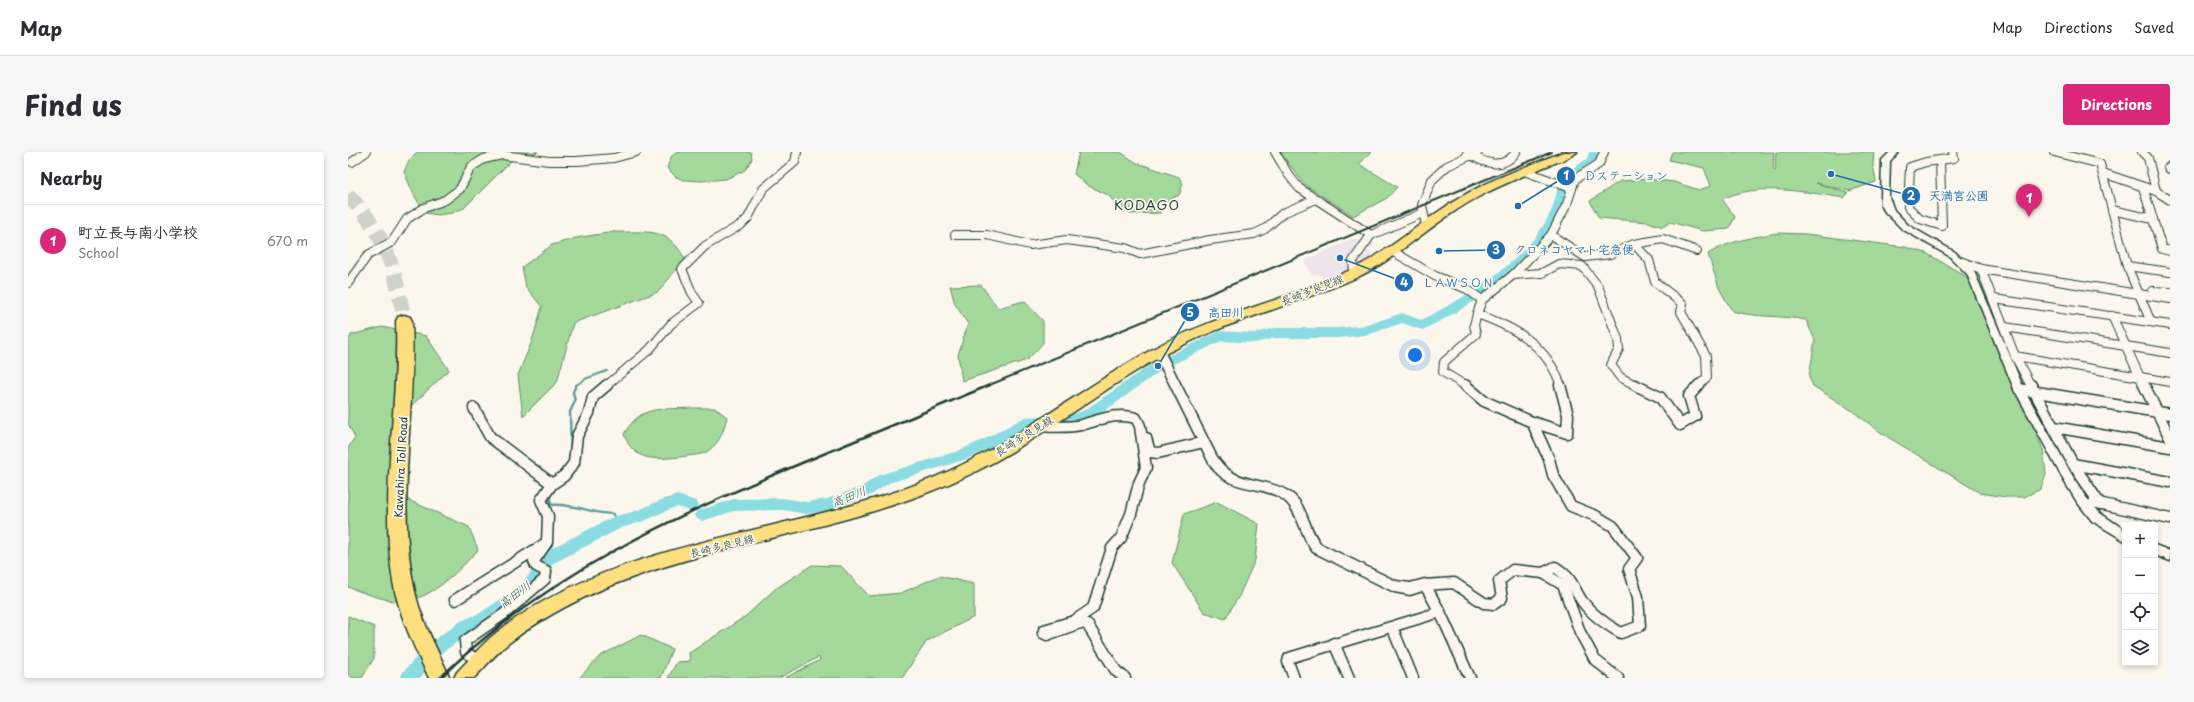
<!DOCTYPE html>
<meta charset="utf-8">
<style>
:root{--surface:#fff;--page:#f7f7f7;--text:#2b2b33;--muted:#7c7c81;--line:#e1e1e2;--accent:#db2777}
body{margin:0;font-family:"Playpen Sans","Klee One",sans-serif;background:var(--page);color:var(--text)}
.controls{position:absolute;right:12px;bottom:12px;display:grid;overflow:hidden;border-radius:4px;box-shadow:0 2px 6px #0003}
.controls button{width:36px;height:36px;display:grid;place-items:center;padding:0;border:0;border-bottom:1px solid var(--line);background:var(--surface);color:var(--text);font:20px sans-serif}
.you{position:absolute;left:1067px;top:203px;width:14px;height:14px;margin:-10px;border:3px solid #fff;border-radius:50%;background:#1a73e8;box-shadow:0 0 0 6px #1a73e833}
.badge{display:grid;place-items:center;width:26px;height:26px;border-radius:50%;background:var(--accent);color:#fff;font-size:13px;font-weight:700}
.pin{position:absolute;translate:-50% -33px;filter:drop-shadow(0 1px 2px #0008)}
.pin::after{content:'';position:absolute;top:21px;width:14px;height:12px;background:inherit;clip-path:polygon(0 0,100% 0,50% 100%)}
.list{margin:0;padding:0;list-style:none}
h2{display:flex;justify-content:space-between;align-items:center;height:52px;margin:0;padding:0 16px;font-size:17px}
h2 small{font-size:13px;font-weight:400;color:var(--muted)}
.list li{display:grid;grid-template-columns:26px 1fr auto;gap:12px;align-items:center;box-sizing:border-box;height:72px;padding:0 16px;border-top:1px solid var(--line)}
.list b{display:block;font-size:15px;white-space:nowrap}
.list p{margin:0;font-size:13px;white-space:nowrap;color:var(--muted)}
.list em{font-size:13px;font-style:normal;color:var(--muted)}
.icon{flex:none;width:22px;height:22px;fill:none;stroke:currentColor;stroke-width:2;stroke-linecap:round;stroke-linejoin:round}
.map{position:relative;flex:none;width:1822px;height:526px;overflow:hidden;border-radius:4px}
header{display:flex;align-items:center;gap:24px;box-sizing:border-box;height:56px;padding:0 20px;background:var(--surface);border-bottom:1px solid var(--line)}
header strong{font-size:19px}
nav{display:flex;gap:22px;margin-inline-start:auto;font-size:14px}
.intro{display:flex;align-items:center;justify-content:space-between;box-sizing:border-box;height:96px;padding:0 24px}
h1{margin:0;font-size:28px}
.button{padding:10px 18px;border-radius:4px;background:var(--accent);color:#fff;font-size:14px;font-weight:700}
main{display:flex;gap:24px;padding:0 24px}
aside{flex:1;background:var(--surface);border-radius:4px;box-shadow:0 2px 6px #0003}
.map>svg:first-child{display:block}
.built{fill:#eee4eb}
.green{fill:#a5d99c;stroke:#628b68}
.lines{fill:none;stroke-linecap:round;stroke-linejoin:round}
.stream-far1{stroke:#5f9c9c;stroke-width:2}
.stream{stroke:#5f9c9c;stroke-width:2.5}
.river{fill:#8adce2;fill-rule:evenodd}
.motorway-tunnel{stroke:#cfd2c7;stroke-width:15;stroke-dasharray:15 8;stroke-linecap:butt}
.minor-far1-casing{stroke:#1f3d34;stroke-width:10}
.minor-casing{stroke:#1f3d34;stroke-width:13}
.tertiary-casing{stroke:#1f3d34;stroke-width:3}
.primary-casing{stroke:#1f3d34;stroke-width:3}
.motorway-casing{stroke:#1f3d34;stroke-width:3}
.minor-far1{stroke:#fbf7ec;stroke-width:8}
.minor{stroke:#fbf7ec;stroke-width:10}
.tertiary{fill:#fbf7ec;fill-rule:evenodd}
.primary{fill:#fddf80;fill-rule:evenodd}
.motorway{fill:#fddf80;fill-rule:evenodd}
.rail-far1{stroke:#1f3d34;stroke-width:2}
.rail{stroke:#1f3d34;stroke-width:2.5}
.labels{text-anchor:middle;stroke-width:3.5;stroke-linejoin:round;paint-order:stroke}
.street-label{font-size:11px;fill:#1f3d34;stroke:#fbf7ec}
.water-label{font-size:12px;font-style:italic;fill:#345d57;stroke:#fbf7ec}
.quarter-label{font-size:13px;letter-spacing:1px;fill:#1f3d34;stroke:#fbf7ec}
.leader{fill:none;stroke:#1f6fb2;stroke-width:1.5}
.callout-dot{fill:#1f6fb2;stroke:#fbf7ec;stroke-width:1.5}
.mark-label{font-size:12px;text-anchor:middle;font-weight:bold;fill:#fff}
.callout-label{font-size:12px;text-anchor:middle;font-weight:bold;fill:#1f6fb2;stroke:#fbf7ec;stroke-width:3.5;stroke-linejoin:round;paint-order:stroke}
</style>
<header>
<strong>Map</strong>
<nav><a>Map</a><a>Directions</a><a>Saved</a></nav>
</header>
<div class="intro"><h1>Find us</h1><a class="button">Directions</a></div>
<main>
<aside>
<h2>Nearby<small></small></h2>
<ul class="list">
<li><span class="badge">1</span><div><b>町立長与南小学校</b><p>School</p></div><em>670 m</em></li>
</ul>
</aside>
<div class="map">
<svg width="1822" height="526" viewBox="0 0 1822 526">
<rect width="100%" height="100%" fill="#fbf7ec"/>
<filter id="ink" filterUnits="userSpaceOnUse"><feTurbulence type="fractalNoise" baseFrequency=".025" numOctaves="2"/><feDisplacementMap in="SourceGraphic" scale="8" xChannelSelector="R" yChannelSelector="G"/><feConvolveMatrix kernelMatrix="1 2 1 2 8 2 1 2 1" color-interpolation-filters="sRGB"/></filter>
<g filter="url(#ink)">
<path class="built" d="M1004,87L1025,90L1028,93L1018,98L1025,102L1012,113L976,129L972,122L964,123L956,109Z"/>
<g class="green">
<path d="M69,0H190L163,9L116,56L104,61L90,63L77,61L66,43L56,20L61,8Z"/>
<path d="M329,0H403L404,7L397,18L378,27L354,29L336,28L328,25L319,16L323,5Z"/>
<path d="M731,0H772L789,11L831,25L835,32L831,43L815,51L812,61L782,62L769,53L760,43L739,33L726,22Z"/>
<path d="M932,0H1024L1011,12L1049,35L1039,46L1005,64L956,32Z"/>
<path d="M1324,0H1426L1425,17L1427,19L1428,0H1526L1525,12L1528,30L1501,39L1468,31L1500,41L1496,46C1458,40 1410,30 1374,47L1387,65L1381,77L1355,79L1322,70L1315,75L1300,70L1251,66L1242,49L1272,29L1299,27L1326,30L1351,38L1363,34L1356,16L1321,8Z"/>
<path d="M265,80C300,81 318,73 337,107L310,140L225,171L209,230L175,264L170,223L184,189L194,155L178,135L174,115L204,93L228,86Z"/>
<path d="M1430,81L1458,82L1557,95L1578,101L1616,123L1631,143L1668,217L1671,248L1685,273L1695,298L1698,322L1693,337L1676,345H1658L1632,341L1535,282L1503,258L1465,234L1461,225L1467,188L1458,168C1433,163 1408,166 1384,159L1371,136L1360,102C1380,89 1406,85 1430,81Z"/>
<path d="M633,133L650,156L676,149L695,169V191L679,208L614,229L610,203L620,172L607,152L602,134Z"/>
<path d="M34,175L78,184L101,218L62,255L58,347L121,375L130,398C111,418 92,439 65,448C49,454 16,441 0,435V296L7,285L0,272V189L3,183Z"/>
<path d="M343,256H367L379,265C375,280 373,289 360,299C355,303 345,303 339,304C313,307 286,313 276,282C293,252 313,258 343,256Z"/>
<path d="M869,350L911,372L907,408L891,444L877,467L856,460L824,411L836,362Z"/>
<path d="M464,413L493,414L521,444L553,441L591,424L626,432V465L579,489L554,526H437L472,508L471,505L431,526H320L329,510L342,509L341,501L398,464L427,437Z"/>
<path d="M0,464L26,475V506L14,526H0Z"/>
<path d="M293,483L324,497L313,526H231L252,504Z"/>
</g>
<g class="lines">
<path class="stream-far1" d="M227,234L237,227L259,219"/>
<g class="stream">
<path d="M223,302L222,260L227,249L225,240L228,233"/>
<path d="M201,343L203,353C226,351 243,362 265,362L270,370"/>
</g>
<g class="river">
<path d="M1241,0H1251L1250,9L1223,27C1220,36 1220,47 1216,56C1194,111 1128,151 1079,176L1074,178L1054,171L1019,183L990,186H927L907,191L874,189L815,217L747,266L726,272L684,274L649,294L619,307L541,331L523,343L480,359L458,362L435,358L386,359L354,369L349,367L346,363L349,359L386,347L435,346L458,350L479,347L513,335L531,323L610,299L639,286L677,265L726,262L737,258L805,211L872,179L907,181L927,176H990L1018,173L1054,161L1073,168C1119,145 1183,107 1204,57C1208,47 1209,36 1212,25L1239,7Z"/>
<path d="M329,343L348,349L351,353L348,357L343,359L329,355L322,357L296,369L273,376L204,412L193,433L180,447L144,471L125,479L92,502L72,526H52L55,520L80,492L113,469L132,461L168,437L181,423L192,402L265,365L288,359L313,348Z"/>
</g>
<path class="motorway-tunnel" d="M0,43C37,81 48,118 56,169"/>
<defs>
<g id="minor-far1">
<path d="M927,0L940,22L951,36L1023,83"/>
<path d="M1706,0L1752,12L1779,114L1803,170"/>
<path d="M1794,0L1800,6L1808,39"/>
<path d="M1119,1C1136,11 1155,19 1168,0"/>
<path d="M1592,8L1594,74L1572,67L1560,55L1562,15L1578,10L1606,6L1605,0"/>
<path d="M4,10L18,0"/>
<path d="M1822,14L1820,16L1822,17"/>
<path d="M1179,20L1223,36"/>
<path d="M1755,21L1808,39L1822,48"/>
<path d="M1795,35L1814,97L1822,99"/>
<path d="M1764,58L1805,67"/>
<path d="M1078,73L1074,53L1084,28L1099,14L1130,0"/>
<path d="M607,83H639L682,93L719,88L777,96L792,102L862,88L906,82L917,77L935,61L968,47"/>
<path d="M1203,83L1237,105L1263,102L1286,92L1315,87L1349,99"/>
<path d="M1286,92L1301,108L1307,130L1335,152L1333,160L1358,204L1359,225L1350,234"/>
<path d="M1044,99L1087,124L1119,137L1134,148"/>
<path d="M1612,109L1633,117L1822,147"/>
<path d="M1779,114L1822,120"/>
<path d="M1633,117L1667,204L1683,234"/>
<path d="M1006,122L1005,109L1023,83L1075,61"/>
<path d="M1165,123L1203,83L1219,52L1227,27L1251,12L1256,0"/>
<path d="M0,131L20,103L44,90L59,67L76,56L97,48L112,37L123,15L136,7L154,3L201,9H229L266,6L288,0"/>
<path d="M1805,139L1822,140"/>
<path d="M1646,147L1822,173"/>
<path d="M1129,162C1168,176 1199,193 1213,234"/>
<path d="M1129,162L1134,148L1165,123L1194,121L1211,112L1234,114L1250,134L1270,187L1271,197L1263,213L1272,225L1289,234"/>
<path d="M1764,164L1796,234"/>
<path d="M1657,175L1822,201"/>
<path d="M1667,204L1822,230"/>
<path d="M258,234L302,197L323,172L351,151L344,141L334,117L357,94L394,72L400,66L415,37L447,10L449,0"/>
<path d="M1118,234L1095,220L1096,210L1128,182L1126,173L1129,162"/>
</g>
<g id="minor">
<path d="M1117,233L1136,249L1184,270L1219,281L1220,263L1212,233"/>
<path d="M1287,233L1312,245L1332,273L1347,264L1341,244L1351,233"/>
<path d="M1683,233L1725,312L1752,352"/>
<path d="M1796,233L1822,286"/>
<path d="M1671,237L1822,262"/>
<path d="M126,256L142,285L204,332"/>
<path d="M1184,270L1201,307L1205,323L1223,354L1248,364L1265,374L1289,406L1281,417L1290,445L1292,474L1273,481C1259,473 1244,463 1234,449C1223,432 1225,427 1207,415L1195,421"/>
<path d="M692,274C705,275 720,276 733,273C752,268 768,260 788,266L792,274L798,316L791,331L783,362L773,386L764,396L745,456L726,469L696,478L695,481L699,483L732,471L739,472L768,519L777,526"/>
<path d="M1706,275L1822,295"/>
<path d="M798,286L802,300L810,301L856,290"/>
<path d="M1725,312L1822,330"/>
<path d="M1746,350L1822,367"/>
<path d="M107,448L198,391"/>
<path d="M1044,475L1065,526"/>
<path d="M986,491L1001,526"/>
<path d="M131,510L118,500L117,489L156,462L197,427L198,419L188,414L186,409L199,390L200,364L193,348L204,332L216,324L226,311L229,284L241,261L245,245L259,233"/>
<path d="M946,526L940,510L941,506L1092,460"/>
<path d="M1122,526L1092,460L1077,433L1106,431L1136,451L1146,452L1154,446L1151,429L1165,418L1195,421L1215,433L1232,480L1247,508L1270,526"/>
</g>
<g id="tertiary">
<path d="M1542,0H1551L1542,9L1541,45L1546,58L1560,73L1607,100L1626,119L1676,237L1724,323L1737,344L1752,361L1777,378V389L1744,369L1729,350L1716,329L1666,237L1619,122L1601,104L1554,77L1537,60L1533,53V45L1534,8Z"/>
<path d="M811,195L816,199L868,303C885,333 914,324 940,339C960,350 959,376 973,392L1048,429L1062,431L1077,427L1081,429L1083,433L1081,437L1062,443L1046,440L965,400C951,383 951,356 931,345C906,332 878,340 861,311L811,211L806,199Z"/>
<path d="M1807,393L1822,399V409L1807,403Z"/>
</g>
<path id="primary" d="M1215,0H1229C1220,7 1207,11 1196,15C1175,24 1154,33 1134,43C1089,66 1055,103 1010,125C951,152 888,166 831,195C775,223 726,262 673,294C642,314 608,330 573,343C437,395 280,399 161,491C148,501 138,514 126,526H106L109,520C122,507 134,492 148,481C274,381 457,384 601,319C673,286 734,236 803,198C867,162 939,149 1004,117C1044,98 1075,67 1113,45C1145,26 1180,14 1215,0Z"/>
<path id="motorway" d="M56,163L62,165L64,169C68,256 49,344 65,430C71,465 88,494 102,526H81C66,495 51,463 45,430C31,343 51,256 48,169L50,165Z"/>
</defs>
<use href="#minor-far1" class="minor-far1-casing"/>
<use href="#minor" class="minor-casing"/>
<use href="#tertiary" class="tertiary-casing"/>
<use href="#primary" class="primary-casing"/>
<use href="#motorway" class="motorway-casing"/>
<use href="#minor-far1" class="minor-far1"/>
<use href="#minor" class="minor"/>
<use href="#tertiary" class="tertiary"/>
<use href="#primary" class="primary"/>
<use href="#motorway" class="motorway"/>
<path class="rail-far1" d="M639,234L1204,0"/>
<path class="rail" d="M92,526C200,421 324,365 461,308C521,283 582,258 642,233"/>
</g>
</g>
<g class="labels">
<g class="street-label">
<text transform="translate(964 138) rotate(-21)" y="4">長崎多良見線</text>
<text transform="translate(676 284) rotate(-32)" y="4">長崎多良見線</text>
<text transform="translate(53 315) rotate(-87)" y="4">Kawahira Toll Road</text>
<text transform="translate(374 394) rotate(-14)" y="4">長崎多良見線</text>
</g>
<g class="water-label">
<text transform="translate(501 345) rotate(-22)" y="4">高田川</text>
<text transform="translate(167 443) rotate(-37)" y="4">高田川</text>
</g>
<g class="quarter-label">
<text x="799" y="58">KODAGO</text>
</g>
</g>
<path class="leader" d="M1170 54L1218 24M1483 22L1563 44M1091 99L1148 98M992 106L1056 130M810 214L842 160"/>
<g class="callout-dot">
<circle cx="1170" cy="54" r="4"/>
<circle cx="1483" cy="22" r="4"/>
<circle cx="1091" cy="99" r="4"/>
<circle cx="992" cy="106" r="4"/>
<circle cx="810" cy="214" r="4"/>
<circle cx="1218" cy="24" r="10"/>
<circle cx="1563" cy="44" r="10"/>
<circle cx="1148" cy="98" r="10"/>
<circle cx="1056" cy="130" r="10"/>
<circle cx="842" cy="160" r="10"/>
</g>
<g class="mark-label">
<text x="1218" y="28">1</text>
<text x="1563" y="48">2</text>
<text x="1148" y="102">3</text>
<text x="1056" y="135">4</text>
<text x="842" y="165">5</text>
</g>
<g class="callout-label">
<text x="1278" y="28">Ｄステーション</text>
<text x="1611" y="48">天満宮公園</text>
<text x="1226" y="102">クロネコヤマト宅急便</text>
<text x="1110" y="135">ＬＡＷＳＯＮ</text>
<text x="878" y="165">高田川</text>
</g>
</svg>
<div class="controls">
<button>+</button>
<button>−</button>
<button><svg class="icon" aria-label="locate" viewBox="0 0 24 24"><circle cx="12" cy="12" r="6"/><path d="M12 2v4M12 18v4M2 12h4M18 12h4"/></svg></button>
<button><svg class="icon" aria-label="layers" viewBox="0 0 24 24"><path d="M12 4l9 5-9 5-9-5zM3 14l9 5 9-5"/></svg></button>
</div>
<div class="you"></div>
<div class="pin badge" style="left:1681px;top:65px">1</div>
</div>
</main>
